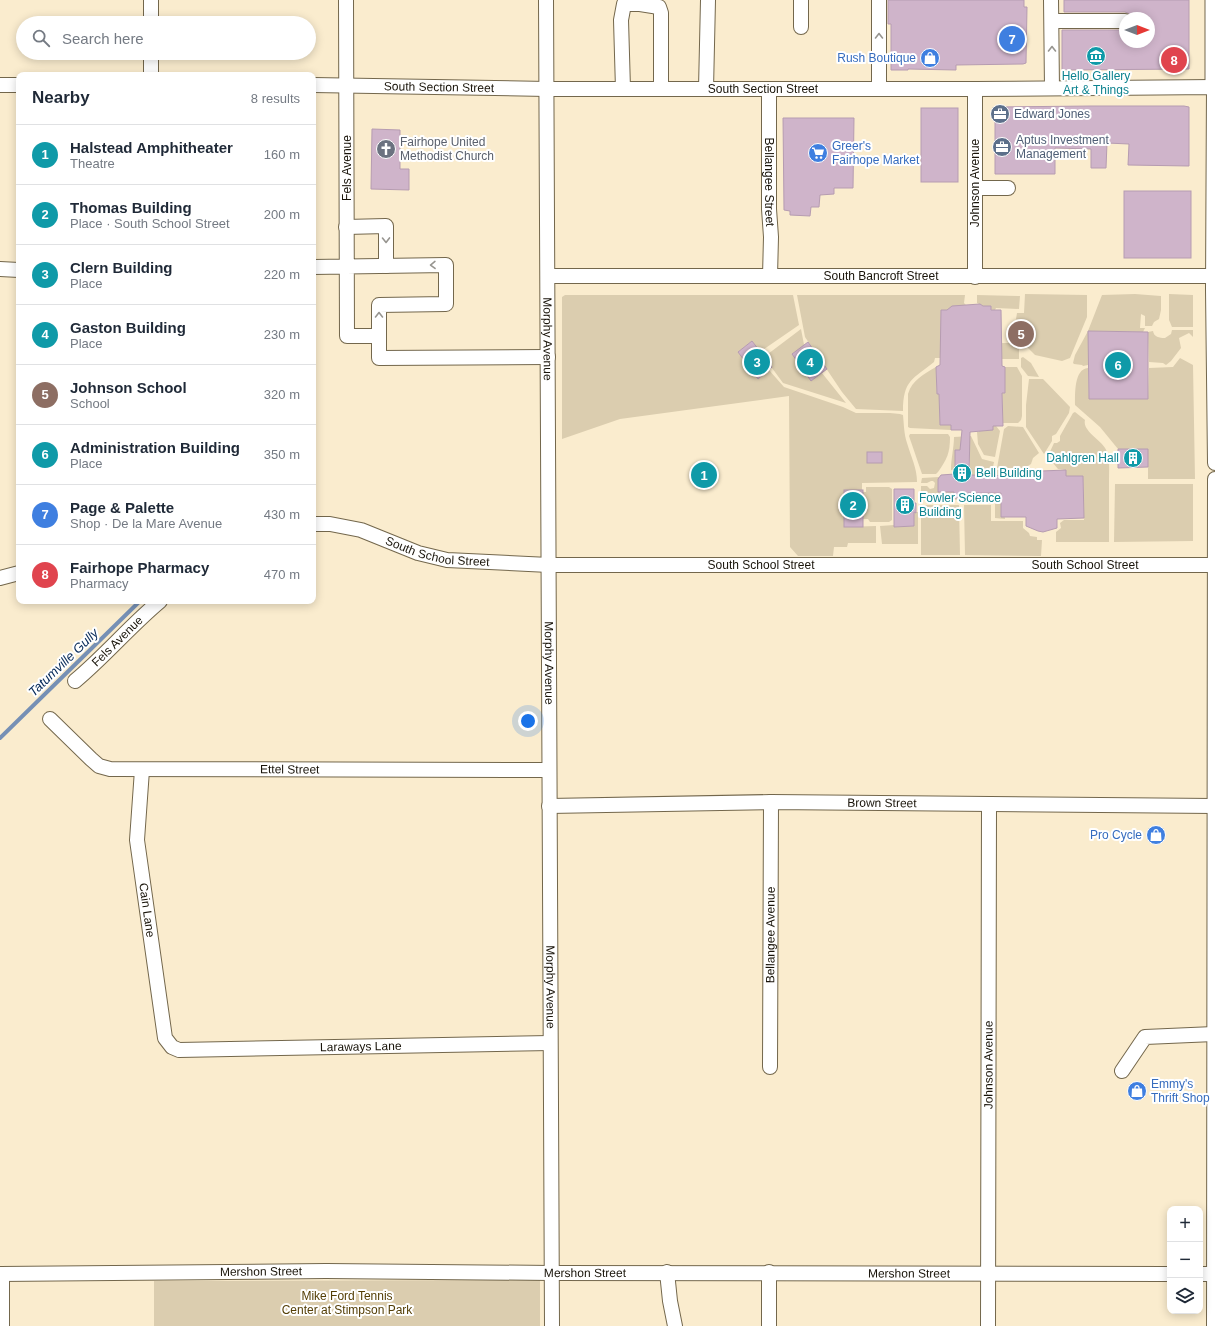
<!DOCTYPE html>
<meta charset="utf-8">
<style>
:root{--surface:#fff;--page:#f2f2f3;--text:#1f2937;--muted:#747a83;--line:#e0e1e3;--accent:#2d8052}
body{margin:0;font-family:Arial,sans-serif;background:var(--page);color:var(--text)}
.controls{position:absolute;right:12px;bottom:12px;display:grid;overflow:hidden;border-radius:8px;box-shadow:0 2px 10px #0003}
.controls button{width:36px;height:36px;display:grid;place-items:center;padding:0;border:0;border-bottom:1px solid var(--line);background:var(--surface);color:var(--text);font:20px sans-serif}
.compass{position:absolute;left:1119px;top:12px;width:36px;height:36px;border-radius:50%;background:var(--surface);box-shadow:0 2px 10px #0003;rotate:90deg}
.you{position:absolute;left:528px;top:721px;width:14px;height:14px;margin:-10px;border:3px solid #fff;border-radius:50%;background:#1a73e8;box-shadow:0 0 0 6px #1a73e833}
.badge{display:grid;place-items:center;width:26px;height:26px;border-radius:50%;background:var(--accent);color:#fff;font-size:13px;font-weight:700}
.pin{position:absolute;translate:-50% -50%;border:2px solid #fff;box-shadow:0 1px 4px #0006}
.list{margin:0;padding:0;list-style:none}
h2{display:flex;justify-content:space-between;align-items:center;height:52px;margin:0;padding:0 16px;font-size:17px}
h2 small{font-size:13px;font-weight:400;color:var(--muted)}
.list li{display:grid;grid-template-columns:26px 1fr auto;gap:12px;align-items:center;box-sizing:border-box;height:60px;padding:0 16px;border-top:1px solid var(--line)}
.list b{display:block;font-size:15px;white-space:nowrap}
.list p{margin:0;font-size:13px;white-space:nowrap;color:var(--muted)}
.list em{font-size:13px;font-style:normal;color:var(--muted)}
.icon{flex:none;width:22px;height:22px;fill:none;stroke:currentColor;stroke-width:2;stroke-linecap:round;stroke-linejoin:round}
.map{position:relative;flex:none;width:1215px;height:1326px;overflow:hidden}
.search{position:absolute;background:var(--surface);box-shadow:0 2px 10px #0003;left:16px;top:16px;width:300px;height:44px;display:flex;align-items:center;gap:10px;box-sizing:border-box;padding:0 14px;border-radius:22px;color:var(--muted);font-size:15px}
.panel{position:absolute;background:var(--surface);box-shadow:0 2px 10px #0003;left:16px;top:72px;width:300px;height:532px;border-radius:8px}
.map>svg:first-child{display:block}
.green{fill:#dbcdaf}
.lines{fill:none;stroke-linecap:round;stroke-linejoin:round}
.stream{stroke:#7690b5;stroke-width:4}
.building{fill:#cfb4ca;stroke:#b69cb1}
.minor-casing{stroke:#73674c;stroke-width:16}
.major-casing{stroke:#73674c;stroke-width:19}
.minor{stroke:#fff;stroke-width:14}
.major{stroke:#fff;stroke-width:17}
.oneway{stroke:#979590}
.labels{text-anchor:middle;stroke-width:4;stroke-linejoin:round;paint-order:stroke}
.shop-label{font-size:12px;fill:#366cbe;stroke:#fff;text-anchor:end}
.culture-label{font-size:12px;fill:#0d838f;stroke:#fff;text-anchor:start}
.street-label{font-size:12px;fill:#181309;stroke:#fff}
.service-label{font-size:12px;fill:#4e5e75;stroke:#fff;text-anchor:start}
.worship-label{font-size:12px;fill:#5b616d;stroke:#fff;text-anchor:start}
.park-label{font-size:12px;fill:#543e05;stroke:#fff}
.water-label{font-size:13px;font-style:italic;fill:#062958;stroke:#fff}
</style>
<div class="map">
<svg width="1215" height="1326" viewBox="0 0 1215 1326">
<rect width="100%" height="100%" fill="#faecce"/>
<g class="green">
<path d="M1025,294L1087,295V317L1070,358L1062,361L1035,355L1017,337L1016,331L1019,330V321L1016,319L1017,313H1024Z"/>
<path d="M1135,294L1161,296V310L1159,319L1154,322L1152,326H1145V316L1141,314L1140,328H1145L1143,332L1089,331L1088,365L1083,366L1082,365L1074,364L1073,363L1075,355L1088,331L1102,295Z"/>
<path d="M1169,294L1193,295V327H1172L1169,320Z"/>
<path d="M565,295H793L799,325L760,352L752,341L738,352L758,379L769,370L784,387L843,407L856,413H890L900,414L903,415C904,425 904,434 907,443C911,457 917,468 917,482L862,483V490H844V527L876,526V543H848L847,547H834L833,556H798L790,547L789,396L620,419L562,439V297Z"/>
<path d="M797,295H965L964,303L966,305L947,310L940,358H935L934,362C913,379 903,380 903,411L856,409L842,392L805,337Z"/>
<path d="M977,295L1020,296L1019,309L996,308L995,310C988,310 983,305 977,303Z"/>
<path d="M801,329L811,381L822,373L846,403L783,383L764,357Z"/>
<path d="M1172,330H1193V337L1189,333L1179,338L1181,348L1171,361L1166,365L1163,363L1149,362L1148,332L1153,331C1154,337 1159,338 1165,338L1171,334Z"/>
<rect x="1002" y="343" width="17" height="16"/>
<path d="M1023,357L1031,363L1039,377L1028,376L1021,367V358Z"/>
<path d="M1180,358L1193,365L1195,479H1148V449H1118L1100,427L1075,405C1075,394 1074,369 1088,368L1089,399H1148L1149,368L1173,367Z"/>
<path d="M936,367L937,394H939L940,425H951V430L910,428L908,427V394C912,380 924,374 936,367Z"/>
<path d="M1005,367H1017L1022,376V416L1021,420L1018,423H1003L1002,393H1005Z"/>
<path d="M1029,379H1043L1070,407L1069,413L1056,434L1052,436V441L1044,454L1026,427V405Z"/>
<path d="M1075,412L1085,420C1082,432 1103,440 1107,452C1110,460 1109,471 1109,480C1109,500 1109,521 1109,542H1056V532L1061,528L1060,523L1064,520H1084L1083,476H1066V470L1058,469L1053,463H1051L1048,456L1054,443H1057L1060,441V436L1073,413Z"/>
<path d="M993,426H996L1000,431L995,457L984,455L978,444L977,432H979V430H993Z"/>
<path d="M1008,426L1023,427L1039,453L1033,458L1031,464L1025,468H997L1004,429Z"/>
<path d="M910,434H948L950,437C950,453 947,459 938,472L936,474H922L909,436Z"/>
<path d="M971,436L982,459L994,462L991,477V500H970V493H985V476L968,475L970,472V450H955V471L951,470C951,458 954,448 954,437Z"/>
<path d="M996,470H1015L1016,476H1000L1005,519L995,518V479Z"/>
<path d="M939,477L938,492H954L961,498V500L921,499V486H927L930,489L934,488L935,483L933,481H931L927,483H921L922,478Z"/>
<path d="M1115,484H1193V541L1114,542Z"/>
<path d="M866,487H889L892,489V520L889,522H870L868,519H863V492H866Z"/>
<path d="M921,505H959L960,555H921Z"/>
<path d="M964,505H991V521H1023V528L1029,533L1030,536L1037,537V540H1042L1041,556L965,555Z"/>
<path d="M914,512H918V544H882L880,526L894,525V527L914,526Z"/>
<path d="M540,1280V1326H154V1281Z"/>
</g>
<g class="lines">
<path class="stream" d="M0,738L140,601"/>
</g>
<g class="building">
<path d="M888,0H1024V7H1027L1026,63L1023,64L956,65V70L908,69V70H891V24H888Z"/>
<path d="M1064,0H1189V69L1062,70V30H1125V42H1149V18H1133L1130,14L1125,12H1064Z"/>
<path d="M1091,106H1184L1189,107V166L1128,165L1129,144L1107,143L1106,168H1091V149L1055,148V174H995V107Z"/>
<rect x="921" y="108" width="37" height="74"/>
<path d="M783,118H854L853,188H834V194L820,195L819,207H811L810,216L790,215V211L784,210Z"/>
<path d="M372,129L400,130V169H409V190L371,189Z"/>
<rect x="1124" y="191" width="67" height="67"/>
<path d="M980,304L983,306H991V310H1001L1002,366L1005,367V393H1002L1003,426H993V430L970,432L969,475L1016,476V472L1066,470V476H1083L1084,518L1057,519V528L1043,532L1038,531L1026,526V517H1001V493H968V498H954V492H938V479L941,475L955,474V450H960L962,430H951V425H940L939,394H937L936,367L940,365L941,310H947L952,306Z"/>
<path d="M1088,331L1148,332V399H1089Z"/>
<path d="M752,341L772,367L758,379L738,352Z"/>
<path d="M808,342L827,369L811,381L792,354Z"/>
<path d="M1118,449H1148V467L1118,468Z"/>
<rect x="867" y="452" width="15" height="11"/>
<path d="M894,489H914V503H916V513L914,512V526L894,527Z"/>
<rect x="844" y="490" width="19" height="37"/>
</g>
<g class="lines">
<defs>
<g id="minor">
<path d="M151,0V23"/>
<path id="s1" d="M546,0L552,1326"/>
<path d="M801,0V27"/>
<path d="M879,0V89"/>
<path d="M1051,0L1052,88"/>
<path d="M1052,21H1125"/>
<path d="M151,53V75"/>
<path d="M0,85H19"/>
<path id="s2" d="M313,85L547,89H975L1214,87L1213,290L1215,463"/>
<path d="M623,89L621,20L624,4H640L659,7L661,13V89"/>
<path d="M706,89L708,0"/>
<path id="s3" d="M769,89V209L771,237L770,276"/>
<path d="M975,89V277"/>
<path d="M975,188H1008"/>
<path d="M346,227L386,226V266"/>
<path d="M313,267L446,265V304L379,305V336H347C346,224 347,112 346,0"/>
<path d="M0,269L19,270"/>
<path id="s4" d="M548,276H1215"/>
<path d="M379,336V358L548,357"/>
<path id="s5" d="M313,524H330L361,530L418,553L447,560L549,565H1214"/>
<path d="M0,578L19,573"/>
<path id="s6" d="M75,681C105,656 130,626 160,601"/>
<path id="s7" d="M50,719L91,759L99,766L110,769L549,770"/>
<path id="s8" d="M142,770L137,840L165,1038L172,1047L179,1050L550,1043"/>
<path id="s9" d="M549,806L771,802L1214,806"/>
<path id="s10" d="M770,1067L771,802"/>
<path d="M1122,1071L1145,1037L1214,1034"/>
<path d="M667,1272L670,1301L675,1326"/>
<path d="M769,1272V1326"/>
<path id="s11" d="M0,1274L326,1271L551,1273L1170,1274"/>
<path d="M2,1274V1326"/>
<path d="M1200,1274H1214"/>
<path id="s12" d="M988,1326L989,804"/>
<path d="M1214,1326L1215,479"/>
</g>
<path id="major" d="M1214,0V87H1215"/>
</defs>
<use href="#minor" class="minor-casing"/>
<use href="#major" class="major-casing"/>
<use href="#minor" class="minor"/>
<use href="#major" class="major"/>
</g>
<defs><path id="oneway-chevron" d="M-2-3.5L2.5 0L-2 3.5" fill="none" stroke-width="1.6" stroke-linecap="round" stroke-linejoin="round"/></defs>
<g class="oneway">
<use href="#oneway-chevron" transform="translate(879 36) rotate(-90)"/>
<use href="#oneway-chevron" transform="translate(1052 49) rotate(-90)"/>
<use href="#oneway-chevron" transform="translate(386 240) rotate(89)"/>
<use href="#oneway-chevron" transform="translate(433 265) rotate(179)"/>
<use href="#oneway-chevron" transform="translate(379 315) rotate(-90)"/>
</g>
<defs>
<symbol id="museum-disc" viewBox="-11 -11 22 22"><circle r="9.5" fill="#0f9aa8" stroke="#fff"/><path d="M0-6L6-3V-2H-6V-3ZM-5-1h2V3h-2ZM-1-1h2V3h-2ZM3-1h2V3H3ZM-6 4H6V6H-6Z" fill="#fff"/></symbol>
<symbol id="shop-disc" viewBox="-11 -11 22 22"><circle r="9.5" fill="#3f7fe0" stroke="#fff"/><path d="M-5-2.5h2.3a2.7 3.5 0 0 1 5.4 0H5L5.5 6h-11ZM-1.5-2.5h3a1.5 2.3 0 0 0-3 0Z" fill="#fff"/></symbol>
<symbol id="office-disc" viewBox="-11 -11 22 22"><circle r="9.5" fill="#5c6f8a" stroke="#fff"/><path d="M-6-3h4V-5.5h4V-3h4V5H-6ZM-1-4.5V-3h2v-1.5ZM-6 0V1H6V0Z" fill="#fff"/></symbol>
<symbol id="church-disc" viewBox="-11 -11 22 22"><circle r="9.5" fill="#6b7280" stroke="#fff"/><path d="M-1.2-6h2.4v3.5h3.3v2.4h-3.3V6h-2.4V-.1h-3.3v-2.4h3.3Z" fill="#fff"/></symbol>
<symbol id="supermarket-disc" viewBox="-11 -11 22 22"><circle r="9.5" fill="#3f7fe0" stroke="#fff"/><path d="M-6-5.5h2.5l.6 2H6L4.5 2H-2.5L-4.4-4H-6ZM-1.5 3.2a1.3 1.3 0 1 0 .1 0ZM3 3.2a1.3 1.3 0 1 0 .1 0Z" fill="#fff"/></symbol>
<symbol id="building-disc" viewBox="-11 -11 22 22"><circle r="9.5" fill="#0f9aa8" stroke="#fff"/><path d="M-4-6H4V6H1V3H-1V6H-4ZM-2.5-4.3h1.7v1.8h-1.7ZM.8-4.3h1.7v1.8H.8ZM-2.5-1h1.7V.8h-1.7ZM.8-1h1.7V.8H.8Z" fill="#fff"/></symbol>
</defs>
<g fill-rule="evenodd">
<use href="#museum-disc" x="1085" y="45" width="22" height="22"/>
<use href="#shop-disc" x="919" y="47" width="22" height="22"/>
<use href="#office-disc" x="989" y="103" width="22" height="22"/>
<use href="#office-disc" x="991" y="136" width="22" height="22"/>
<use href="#church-disc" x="375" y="138" width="22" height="22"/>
<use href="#supermarket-disc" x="807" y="142" width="22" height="22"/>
<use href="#building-disc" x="1122" y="447" width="22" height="22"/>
<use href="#building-disc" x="951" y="462" width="22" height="22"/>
<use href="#building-disc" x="894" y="494" width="22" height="22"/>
<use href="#shop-disc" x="1145" y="824" width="22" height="22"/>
<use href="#shop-disc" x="1126" y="1080" width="22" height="22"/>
</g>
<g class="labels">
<g class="shop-label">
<text x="916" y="62">Rush Boutique</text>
<text x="832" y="150" text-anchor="start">Greer's<tspan x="832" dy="14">Fairhope Market</tspan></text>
<text x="1142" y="839">Pro Cycle</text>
<text x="1151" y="1088" text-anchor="start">Emmy's<tspan x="1151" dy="14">Thrift Shop</tspan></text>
</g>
<g class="culture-label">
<text x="1096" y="80" text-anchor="middle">Hello Gallery<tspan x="1096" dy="14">Art &amp; Things</tspan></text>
<text x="1119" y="462" text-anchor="end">Dahlgren Hall</text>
<text x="976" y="477">Bell Building</text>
<text x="919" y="502">Fowler Science<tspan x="919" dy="14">Building</tspan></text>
</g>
<g class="street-label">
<text dy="4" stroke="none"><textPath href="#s2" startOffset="126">South Section Street</textPath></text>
<text dy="4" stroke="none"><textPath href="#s2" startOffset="450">South Section Street</textPath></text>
<text transform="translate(347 168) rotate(-90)" y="4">Fels Avenue</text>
<text dy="4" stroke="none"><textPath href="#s3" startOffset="93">Bellangee Street</textPath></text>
<text transform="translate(975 183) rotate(-90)" y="4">Johnson Avenue</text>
<text dy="4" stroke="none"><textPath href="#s4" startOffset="333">South Bancroft Street</textPath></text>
<text dy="4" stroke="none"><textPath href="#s1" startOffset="339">Morphy Avenue</textPath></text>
<text dy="4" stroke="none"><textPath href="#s5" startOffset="129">South School Street</textPath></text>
<text dy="4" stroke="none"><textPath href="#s5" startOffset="454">South School Street</textPath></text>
<text dy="4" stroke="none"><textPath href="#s5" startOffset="778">South School Street</textPath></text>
<text dy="4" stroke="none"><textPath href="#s6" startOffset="58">Fels Avenue</textPath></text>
<text dy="4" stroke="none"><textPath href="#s1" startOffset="663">Morphy Avenue</textPath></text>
<text dy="4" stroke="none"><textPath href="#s7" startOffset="259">Ettel Street</textPath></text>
<text dy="4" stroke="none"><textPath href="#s9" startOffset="333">Brown Street</textPath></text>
<text dy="4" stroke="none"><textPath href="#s8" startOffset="141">Cain Lane</textPath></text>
<text dy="4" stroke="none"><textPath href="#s10" startOffset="132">Bellangee Avenue</textPath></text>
<text dy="4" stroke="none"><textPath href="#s1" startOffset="987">Morphy Avenue</textPath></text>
<text dy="4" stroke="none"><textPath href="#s8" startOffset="471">Laraways Lane</textPath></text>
<text dy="4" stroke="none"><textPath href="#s12" startOffset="261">Johnson Avenue</textPath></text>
<text dy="4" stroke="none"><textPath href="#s11" startOffset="261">Mershon Street</textPath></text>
<text dy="4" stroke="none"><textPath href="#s11" startOffset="585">Mershon Street</textPath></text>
<text dy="4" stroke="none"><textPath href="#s11" startOffset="909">Mershon Street</textPath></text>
</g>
<g class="service-label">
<text x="1014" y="118">Edward Jones</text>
<text x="1016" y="144">Aptus Investment<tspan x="1016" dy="14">Management</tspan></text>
</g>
<g class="worship-label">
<text x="400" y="146">Fairhope United<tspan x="400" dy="14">Methodist Church</tspan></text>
</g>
<g class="park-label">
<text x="347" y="1300">Mike Ford Tennis<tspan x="347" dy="14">Center at Stimpson Park</tspan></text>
</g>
<g class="water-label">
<text transform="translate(63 662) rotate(-44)" y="5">Tatumville Gully</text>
</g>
</g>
</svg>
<div class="controls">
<button>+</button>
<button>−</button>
<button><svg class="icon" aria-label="layers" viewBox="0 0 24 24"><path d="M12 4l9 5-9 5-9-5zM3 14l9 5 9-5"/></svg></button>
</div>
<svg class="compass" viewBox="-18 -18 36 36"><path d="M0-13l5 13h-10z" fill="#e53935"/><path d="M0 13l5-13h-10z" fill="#747a83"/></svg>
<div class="you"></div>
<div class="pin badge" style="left:704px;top:475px;background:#0f9aa8">1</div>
<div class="pin badge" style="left:853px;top:505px;background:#0f9aa8">2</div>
<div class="pin badge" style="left:757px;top:362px;background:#0f9aa8">3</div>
<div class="pin badge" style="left:810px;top:362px;background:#0f9aa8">4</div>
<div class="pin badge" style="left:1021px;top:334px;background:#8d6e63">5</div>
<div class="pin badge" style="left:1118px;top:365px;background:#0f9aa8">6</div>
<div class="pin badge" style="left:1012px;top:39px;background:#3f7fe0">7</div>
<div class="pin badge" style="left:1174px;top:60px;background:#e0444e">8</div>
<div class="search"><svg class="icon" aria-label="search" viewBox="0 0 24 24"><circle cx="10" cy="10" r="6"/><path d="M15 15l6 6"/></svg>Search here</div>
<section class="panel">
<h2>Nearby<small>8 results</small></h2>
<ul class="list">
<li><span class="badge" style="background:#0f9aa8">1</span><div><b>Halstead Amphitheater</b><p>Theatre</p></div><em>160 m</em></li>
<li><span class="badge" style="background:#0f9aa8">2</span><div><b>Thomas Building</b><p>Place · South School Street</p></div><em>200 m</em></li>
<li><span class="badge" style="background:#0f9aa8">3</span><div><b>Clern Building</b><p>Place</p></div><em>220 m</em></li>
<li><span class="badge" style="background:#0f9aa8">4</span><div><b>Gaston Building</b><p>Place</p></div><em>230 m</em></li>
<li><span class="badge" style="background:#8d6e63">5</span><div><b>Johnson School</b><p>School</p></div><em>320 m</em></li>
<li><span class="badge" style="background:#0f9aa8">6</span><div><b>Administration Building</b><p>Place</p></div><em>350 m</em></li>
<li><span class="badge" style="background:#3f7fe0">7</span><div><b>Page &amp; Palette</b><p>Shop · De la Mare Avenue</p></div><em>430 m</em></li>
<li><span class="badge" style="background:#e0444e">8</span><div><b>Fairhope Pharmacy</b><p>Pharmacy</p></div><em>470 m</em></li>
</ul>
</section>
</div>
